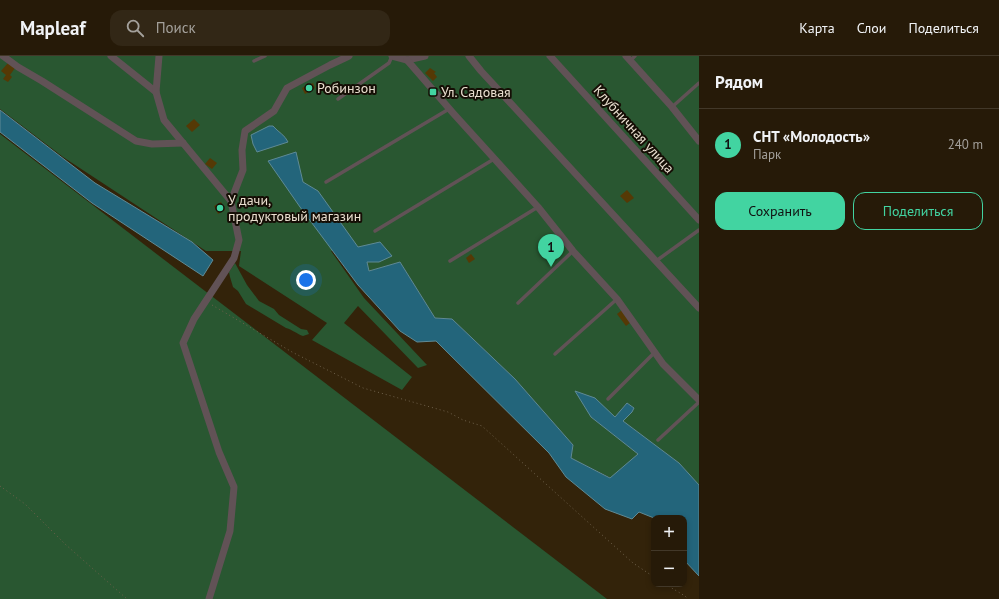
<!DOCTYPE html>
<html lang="ru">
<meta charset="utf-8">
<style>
:root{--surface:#261a08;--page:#322716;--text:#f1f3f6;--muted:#a4a19c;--line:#423829;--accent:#42d4a1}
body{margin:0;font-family:"PT Sans",sans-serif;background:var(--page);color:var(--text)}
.controls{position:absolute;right:12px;bottom:12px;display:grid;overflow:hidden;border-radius:8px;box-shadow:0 2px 6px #0003}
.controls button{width:36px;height:36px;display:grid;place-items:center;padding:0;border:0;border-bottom:1px solid var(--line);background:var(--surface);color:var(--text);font:20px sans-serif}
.you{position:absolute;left:306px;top:224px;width:14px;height:14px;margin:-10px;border:3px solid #fff;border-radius:50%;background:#1a73e8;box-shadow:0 0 0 6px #1a73e833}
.badge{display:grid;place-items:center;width:26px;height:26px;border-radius:50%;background:var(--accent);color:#111;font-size:13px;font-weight:700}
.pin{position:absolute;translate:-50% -33px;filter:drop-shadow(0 1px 2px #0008)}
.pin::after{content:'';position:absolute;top:21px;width:14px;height:12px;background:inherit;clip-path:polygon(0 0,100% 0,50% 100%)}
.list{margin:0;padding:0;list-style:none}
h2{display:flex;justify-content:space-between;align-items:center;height:52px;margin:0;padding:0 16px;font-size:17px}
h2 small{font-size:13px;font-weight:400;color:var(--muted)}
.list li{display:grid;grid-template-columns:26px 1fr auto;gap:12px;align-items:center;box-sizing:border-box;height:72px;padding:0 16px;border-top:1px solid var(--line)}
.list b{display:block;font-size:15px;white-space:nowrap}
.list p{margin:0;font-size:13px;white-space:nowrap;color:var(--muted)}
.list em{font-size:13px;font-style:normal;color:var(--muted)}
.actions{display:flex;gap:8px;padding:12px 16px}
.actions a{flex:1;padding:9px 0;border:1px solid var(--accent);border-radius:12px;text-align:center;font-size:14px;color:var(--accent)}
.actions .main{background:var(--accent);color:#111}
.icon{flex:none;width:22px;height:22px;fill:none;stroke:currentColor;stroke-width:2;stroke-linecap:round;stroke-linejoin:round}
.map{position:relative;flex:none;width:699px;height:543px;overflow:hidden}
header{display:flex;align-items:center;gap:24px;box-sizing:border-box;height:56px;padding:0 20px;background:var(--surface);border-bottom:1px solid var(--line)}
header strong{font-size:19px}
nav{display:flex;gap:22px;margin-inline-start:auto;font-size:14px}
.search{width:280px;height:36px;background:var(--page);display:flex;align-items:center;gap:10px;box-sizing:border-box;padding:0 14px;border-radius:12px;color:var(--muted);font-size:15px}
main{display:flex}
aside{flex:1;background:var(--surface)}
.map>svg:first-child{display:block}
.green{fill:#295731}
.water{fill:#23657b;stroke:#5f8a95}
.building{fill:#553905}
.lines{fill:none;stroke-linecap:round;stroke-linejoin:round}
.path{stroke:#6f614b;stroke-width:1;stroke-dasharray:1 3;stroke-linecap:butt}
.lane{stroke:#615256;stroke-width:3.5}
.street{stroke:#615256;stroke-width:7}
.poi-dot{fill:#42d4a1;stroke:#150e05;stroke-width:1.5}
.labels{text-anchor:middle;stroke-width:4;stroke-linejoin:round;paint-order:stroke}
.poi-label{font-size:14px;fill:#ebe0d1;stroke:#150e05;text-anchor:start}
.street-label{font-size:14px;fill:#ebe0d1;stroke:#150e05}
</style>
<header>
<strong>Mapleaf</strong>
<div class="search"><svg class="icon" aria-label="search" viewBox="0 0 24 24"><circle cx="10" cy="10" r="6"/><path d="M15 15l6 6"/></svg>Поиск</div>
<nav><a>Карта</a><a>Слои</a><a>Поделиться</a></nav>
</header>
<main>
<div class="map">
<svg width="699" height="543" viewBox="0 0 699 543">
<rect width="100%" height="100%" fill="#33230a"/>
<g class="green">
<path d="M0,0H699V429L679,407L623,365L632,356L634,352L627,347L615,361H591L638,398L611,422L571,402L573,389L515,323L452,263L435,262L400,206L369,215L367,206L358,191L345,194L331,195L364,242L427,309L418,312L358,250L344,267L412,321L402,334L312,284L327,267L239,210L241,195H206L63,101L0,53Z"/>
<path d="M0,78L607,543H0Z"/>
<path d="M235,207L247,229L259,245L274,253L279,259L301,273L307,274L309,278L303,280C297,278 293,274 286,272L246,248L238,235L233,231L230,221L229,216Z"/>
</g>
<g class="water">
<path d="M0,54L95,127L192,186L213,204L203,220L92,147L0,76Z"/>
<path d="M269,70H273C278,76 285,79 288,86L257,96L253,88L251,79Z"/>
<path d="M296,96L303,126L318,135L358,191L380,186L392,200L379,206H367L369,215L400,206L435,262L452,263L515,323L573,389L571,402L610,422L638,398L591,361L575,335L595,342L615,361L627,347L634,352L632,356L623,365L679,407L699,429V520L684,504V462H654L639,456L632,463L605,453L566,421L549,397L436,285L417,286L400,275L358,229L300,151L268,105Z"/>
</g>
<g class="building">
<path d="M8,7L15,12L10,19L12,21L8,26L3,23L6,19L1,15Z"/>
<path d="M430,12L436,16L434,17L437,21L433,25L425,17Z"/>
<path d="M313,27L315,32L305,38L302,32Z"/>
<path d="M194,63L200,69L192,76L186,70Z"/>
<path d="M210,102L217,107L212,113L205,108Z"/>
<path d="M627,134L634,142L627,147L620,140Z"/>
<path d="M221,146L225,154L218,158L214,150Z"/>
<path d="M471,198L475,203L469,207L466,202Z"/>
<path d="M622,254L631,266L626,270L617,258Z"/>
</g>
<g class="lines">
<g class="path">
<path d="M212,249L292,296L363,332L448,356L463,364L482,370L633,507L654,521"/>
<path d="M0,430L25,448L65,488L127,543"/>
<path d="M665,528L685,540L688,543"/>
</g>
<g class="lane">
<path d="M254,5L265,0"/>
<path d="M630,5L635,0"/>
<path d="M338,43L389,7L392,0"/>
<path d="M672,51L699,27"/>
<path d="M326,126L449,53"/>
<path d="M375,175L494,103"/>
<path d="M450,205L538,151"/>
<path d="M656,205L699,174"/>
<path d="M518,247L573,195"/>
<path d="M555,298L617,243"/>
<path d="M608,343L654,297"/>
<path d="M658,384L699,346"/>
</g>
<g class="street">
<path d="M3,0L18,11L42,25L136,85L152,88L183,87"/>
<path d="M111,0L156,36"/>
<path d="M159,0L156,36L164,64L231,145L239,184L234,202L194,263L183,287L219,396L234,431L230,475L209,543"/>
<path d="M392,0L407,4L425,0"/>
<path d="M469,0L481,15L527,65L699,252"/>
<path d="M550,0L699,164"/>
<path d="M626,0L672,51L699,85"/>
<path d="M407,4L453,57L538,151L573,195L617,243L663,308L699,344"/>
<path d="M231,145L243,114L242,94L245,75L274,55L287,32L330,9L349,0"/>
</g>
</g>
<g class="poi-dot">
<circle cx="309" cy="32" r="4"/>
<rect x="429" y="32" width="8" height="8" rx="2"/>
<circle cx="220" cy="152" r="4"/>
</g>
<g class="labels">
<g class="poi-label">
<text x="317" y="37">Робинзон</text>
<text x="441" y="41">Ул. Садовая</text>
<text x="228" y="149">У дачи,<tspan x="228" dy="16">продуктовый магазин</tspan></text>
</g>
<g class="street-label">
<text transform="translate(634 73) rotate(48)" y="5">Клубничная улица</text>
</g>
</g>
</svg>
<div class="controls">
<button>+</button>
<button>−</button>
</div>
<div class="you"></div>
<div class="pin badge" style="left:551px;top:211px">1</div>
</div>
<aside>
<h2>Рядом<small></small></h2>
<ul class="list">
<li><span class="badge">1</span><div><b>СНТ «Молодость»</b><p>Парк</p></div><em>240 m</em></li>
</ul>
<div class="actions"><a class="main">Сохранить</a><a>Поделиться</a></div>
</aside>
</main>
